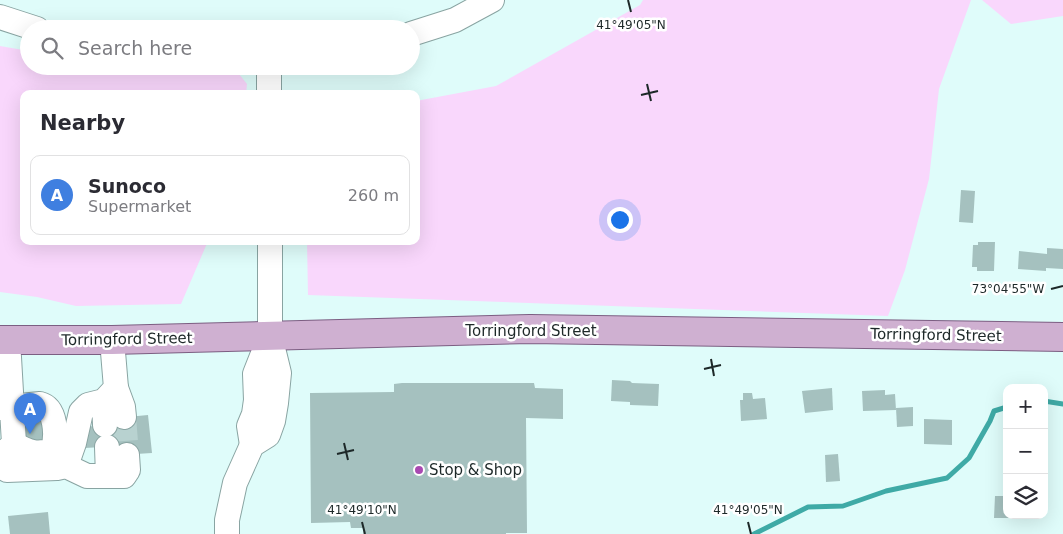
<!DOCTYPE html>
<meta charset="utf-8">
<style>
:root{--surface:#fff;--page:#f2f2f3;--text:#2b2b33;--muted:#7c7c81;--line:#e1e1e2;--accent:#d93025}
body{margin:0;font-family:"DejaVu Sans",sans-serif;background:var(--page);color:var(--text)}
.controls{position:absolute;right:15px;bottom:15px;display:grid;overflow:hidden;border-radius:10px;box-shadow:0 5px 20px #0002}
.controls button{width:45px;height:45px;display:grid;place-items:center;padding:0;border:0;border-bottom:1px solid var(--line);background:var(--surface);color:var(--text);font:25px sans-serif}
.you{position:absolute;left:619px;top:219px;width:18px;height:18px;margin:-12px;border:4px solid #fff;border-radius:50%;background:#1a73e8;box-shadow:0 0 0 8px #1a73e833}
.badge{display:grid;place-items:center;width:32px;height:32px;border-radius:50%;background:var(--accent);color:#fff;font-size:16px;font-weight:700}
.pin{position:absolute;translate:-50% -41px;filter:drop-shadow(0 1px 2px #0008)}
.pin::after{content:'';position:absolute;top:26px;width:18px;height:15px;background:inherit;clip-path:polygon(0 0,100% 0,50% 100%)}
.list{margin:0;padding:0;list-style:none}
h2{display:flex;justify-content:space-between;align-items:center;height:65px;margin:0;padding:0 20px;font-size:21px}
h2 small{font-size:16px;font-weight:400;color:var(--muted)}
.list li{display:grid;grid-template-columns:32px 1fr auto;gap:15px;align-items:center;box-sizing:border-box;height:80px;margin:0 10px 10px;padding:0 10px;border:1px solid var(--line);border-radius:10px}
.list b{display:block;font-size:19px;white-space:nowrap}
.list p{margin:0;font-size:16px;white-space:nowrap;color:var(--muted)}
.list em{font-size:16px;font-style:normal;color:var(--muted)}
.icon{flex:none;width:28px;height:28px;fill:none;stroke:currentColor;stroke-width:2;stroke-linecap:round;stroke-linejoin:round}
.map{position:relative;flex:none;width:1063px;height:534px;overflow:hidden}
.search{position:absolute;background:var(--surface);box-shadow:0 5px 20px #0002;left:20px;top:20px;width:400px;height:55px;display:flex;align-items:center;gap:12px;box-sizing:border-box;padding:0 18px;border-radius:28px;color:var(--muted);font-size:19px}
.panel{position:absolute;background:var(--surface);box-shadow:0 5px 20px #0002;left:20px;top:90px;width:400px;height:155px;border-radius:10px}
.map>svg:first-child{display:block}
.green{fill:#f9d7fc}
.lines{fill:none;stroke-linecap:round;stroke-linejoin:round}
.stream{stroke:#3faaa6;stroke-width:5}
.building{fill:#a5c1bf}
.minor-tunnel{stroke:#b8d2d0;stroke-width:24;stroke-dasharray:24 12;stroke-linecap:butt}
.minor-casing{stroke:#89a4a2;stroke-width:26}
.major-casing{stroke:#7c5e82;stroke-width:30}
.minor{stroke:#fff;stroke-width:24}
.major{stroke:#cfb0d1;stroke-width:28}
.ticks{fill:none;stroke:#1d2828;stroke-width:2}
.poi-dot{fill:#a949b2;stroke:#fff;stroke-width:2}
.labels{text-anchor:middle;stroke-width:5;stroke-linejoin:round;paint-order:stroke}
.street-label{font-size:15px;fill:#1d2828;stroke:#fff}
.poi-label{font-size:15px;fill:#1d2828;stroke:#fff;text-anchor:start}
.ticks-label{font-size:12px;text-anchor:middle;fill:#1d2828;stroke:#fff;stroke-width:5;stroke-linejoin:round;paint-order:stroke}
</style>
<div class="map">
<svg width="1063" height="534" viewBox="0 0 1063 534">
<rect width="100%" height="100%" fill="#dffcfa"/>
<g class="green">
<path d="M643,0H971L939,89L929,179L905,270L888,316L308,295L307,241H416V101L496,86L640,5Z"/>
<path d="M982,0H1063V16L1011,24Z"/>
<path d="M0,46L29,51V66H219L235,69L247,84L246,94H24V241H208L181,304L76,306L37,297L0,292Z"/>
</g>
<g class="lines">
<g class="stream">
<path d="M1044,401L1063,404"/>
<path d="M754,534L808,507L843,506L886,491L947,478L969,458L990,421L994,411L1007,407"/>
</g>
</g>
<g class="building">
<path d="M961,190L975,191L973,223L959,222Z"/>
<path d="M978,242H995L994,271H977V267H972L973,245H978Z"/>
<path d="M1047,248L1063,249V269L1046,268V271L1018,269L1019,251L1047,254Z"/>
<path d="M612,380L630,381L632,383L659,384L658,406L630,405V402L611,401Z"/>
<path d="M402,383H534L535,388L563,389V419L526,418L527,533H506V534H363V528H351L350,522L311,523L310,393L394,392V384Z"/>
<path d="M832,388L833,410L805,413L802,391Z"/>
<path d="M885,390V395L895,394L896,410L863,411L862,391Z"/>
<path d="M743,393H752L753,399L765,398L767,419L741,421L740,400H743Z"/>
<path d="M913,407V426L897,427L896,408Z"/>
<path d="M43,410L46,446L24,442L22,411Z"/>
<path d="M148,415L152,453L120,455L119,446L85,448L84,427L117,424V418Z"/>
<path d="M924,419L952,420V445L924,444Z"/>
<path d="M838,454L840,481L826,482L825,455Z"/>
<path d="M995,496H1007V515H1027V518H994Z"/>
<path d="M48,512L50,534H10L8,516Z"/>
</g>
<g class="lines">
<path class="minor-tunnel" d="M124,417L127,455"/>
<defs>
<g id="minor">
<path d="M0,17L37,29"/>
<path d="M411,34L455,20L492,0"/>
<path d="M269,66V94"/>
<path d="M116,388L123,407L124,417"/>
<path d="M104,401L105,425"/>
<path d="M0,408L40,404C56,408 57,435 53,449C38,456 28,452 14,444"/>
<path d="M252,445L249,426L254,414L256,400L255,374L270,336"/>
<path d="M107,447L108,476"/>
<path d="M6,451L7,470L57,468L66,466L87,476H124L128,470L127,455"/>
<path d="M2,452L6,451L14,444L8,340"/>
<path d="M66,466L74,443L81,412L88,405L104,401L116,388L112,340"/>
<path d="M227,534V520L235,483L252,445L268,435L273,421L276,403L279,373L270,336V241"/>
</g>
<path id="major" d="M0,340H112L530,329L1063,337"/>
</defs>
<use href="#minor" class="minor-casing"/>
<use href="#major" class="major-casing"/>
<use href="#minor" class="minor"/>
<use href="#major" class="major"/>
</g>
<path class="ticks" d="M628,0L631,12M647,84L651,101M641,95L658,91M1051,289L1063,286M711,359L714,376M704,369L721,365M344,443L348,460M337,454L354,450M362,522L365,534M748,522L751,534"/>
<circle class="poi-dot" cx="419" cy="470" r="5"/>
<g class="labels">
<g class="street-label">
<text x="531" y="336">Torringford Street</text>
<text transform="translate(936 335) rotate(1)" y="5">Torringford Street</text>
<text transform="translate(127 339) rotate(-1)" y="5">Torringford Street</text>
</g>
<g class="poi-label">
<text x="429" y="475">Stop &amp; Shop</text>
</g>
</g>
<g class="ticks-label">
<text x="631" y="29">41°49'05"N</text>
<text x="1008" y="293">73°04'55"W</text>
<text x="362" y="514">41°49'10"N</text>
<text x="748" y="514">41°49'05"N</text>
</g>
</svg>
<div class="controls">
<button>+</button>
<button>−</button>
<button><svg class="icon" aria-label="layers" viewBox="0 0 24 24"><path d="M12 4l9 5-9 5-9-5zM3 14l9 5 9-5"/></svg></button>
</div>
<div class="you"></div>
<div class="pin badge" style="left:30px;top:434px;background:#3f7fe0">A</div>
<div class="search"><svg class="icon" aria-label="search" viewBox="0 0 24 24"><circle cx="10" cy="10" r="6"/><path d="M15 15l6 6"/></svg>Search here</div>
<section class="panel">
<h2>Nearby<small></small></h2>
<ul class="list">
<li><span class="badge" style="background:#3f7fe0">A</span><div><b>Sunoco</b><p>Supermarket</p></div><em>260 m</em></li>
</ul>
</section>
</div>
